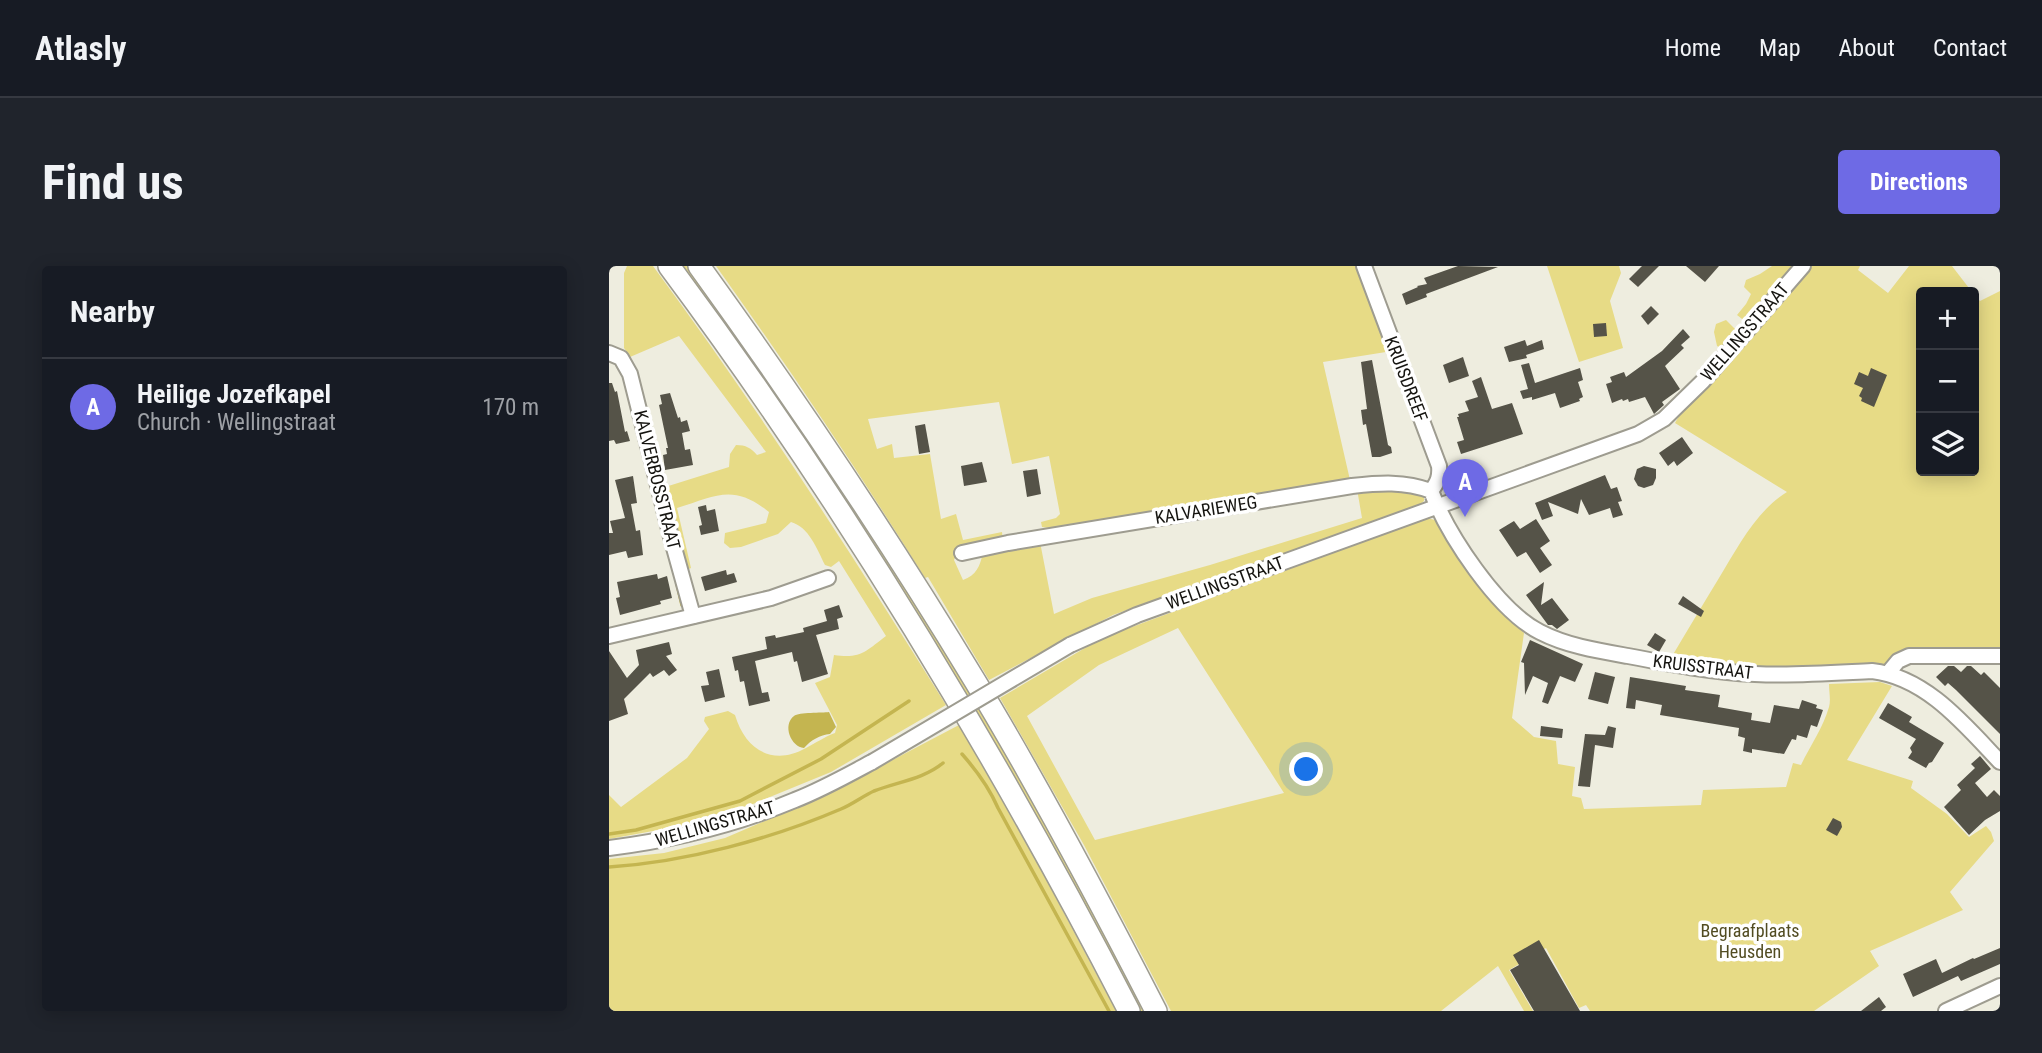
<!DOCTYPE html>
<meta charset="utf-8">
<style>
:root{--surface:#171b24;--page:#20242c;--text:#f1f3f6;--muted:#9ea1a6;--line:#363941;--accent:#6e6ae5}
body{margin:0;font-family:"Roboto Condensed",sans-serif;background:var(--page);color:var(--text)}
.controls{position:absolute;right:21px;top:21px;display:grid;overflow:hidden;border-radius:7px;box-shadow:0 4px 18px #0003}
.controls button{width:63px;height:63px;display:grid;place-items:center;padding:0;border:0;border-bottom:2px solid var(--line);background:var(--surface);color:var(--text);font:35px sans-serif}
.you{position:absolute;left:698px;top:504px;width:24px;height:24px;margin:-18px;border:5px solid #fff;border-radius:50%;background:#1a73e8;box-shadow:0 0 0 10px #1a73e833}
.badge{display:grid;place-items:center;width:46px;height:46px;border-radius:50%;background:var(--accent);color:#fff;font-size:23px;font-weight:700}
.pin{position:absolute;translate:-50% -58px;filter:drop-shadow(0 2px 4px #0008)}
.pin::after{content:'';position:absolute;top:37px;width:24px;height:21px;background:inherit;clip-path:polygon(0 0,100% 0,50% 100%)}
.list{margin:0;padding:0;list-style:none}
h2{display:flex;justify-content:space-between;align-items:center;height:91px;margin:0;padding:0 28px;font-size:30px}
h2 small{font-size:23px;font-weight:400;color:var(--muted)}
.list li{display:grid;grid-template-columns:46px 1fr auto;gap:21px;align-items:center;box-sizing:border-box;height:98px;padding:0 28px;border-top:2px solid var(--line)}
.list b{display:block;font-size:26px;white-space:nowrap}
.list p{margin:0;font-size:23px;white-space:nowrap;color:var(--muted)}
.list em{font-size:23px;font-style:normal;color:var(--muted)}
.icon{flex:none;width:38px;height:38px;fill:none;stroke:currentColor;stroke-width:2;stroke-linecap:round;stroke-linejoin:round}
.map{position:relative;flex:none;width:1391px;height:745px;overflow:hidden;border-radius:7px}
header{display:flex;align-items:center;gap:42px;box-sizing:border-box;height:98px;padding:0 35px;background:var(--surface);border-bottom:2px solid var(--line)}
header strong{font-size:33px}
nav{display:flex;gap:38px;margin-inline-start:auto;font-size:24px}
.intro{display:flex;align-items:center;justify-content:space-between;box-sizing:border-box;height:168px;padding:0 42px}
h1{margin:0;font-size:49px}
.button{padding:18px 32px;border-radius:7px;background:var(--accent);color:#fff;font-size:24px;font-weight:700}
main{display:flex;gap:42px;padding:0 42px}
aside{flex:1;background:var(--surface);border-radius:7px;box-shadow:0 4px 18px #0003}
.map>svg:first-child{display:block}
.green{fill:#e7db86;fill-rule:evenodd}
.water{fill:#c4b550}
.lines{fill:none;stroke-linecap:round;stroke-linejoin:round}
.stream{stroke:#c4b550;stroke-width:3.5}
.building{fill:#555348}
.minor-casing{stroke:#9e9c90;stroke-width:18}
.highway-casing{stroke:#9e9c90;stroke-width:24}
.minor{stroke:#fff;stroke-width:14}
.highway{stroke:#fff;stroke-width:21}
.minor-bridge-casing{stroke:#9e9c90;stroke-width:18;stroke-linecap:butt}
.minor-bridge{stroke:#fff;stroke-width:14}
.labels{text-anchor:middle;stroke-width:7;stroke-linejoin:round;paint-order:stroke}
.street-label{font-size:18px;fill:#151410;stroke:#fff}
.park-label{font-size:18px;fill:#524c22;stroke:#fff}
</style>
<header>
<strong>Atlasly</strong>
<nav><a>Home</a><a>Map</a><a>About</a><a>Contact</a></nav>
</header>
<div class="intro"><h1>Find us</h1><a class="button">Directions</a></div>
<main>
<aside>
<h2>Nearby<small></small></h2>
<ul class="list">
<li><span class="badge">A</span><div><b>Heilige Jozefkapel</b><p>Church · Wellingstraat</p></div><em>170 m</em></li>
</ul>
</aside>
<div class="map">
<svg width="1391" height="745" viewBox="0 0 1391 745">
<rect width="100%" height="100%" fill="#eeeddf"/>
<g class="green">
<path d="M18,0H44C149,142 244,290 337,439L222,506L144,538L77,559L0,573V529L12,541L78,492L100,463L95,455L96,451L119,445L126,449C136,483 163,501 197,482C207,477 215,471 226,467L228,459L206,417L221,411L225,389C252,393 257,385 277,370L230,295L222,301L216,299C208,283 200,261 182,256L169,268L132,281L121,282L115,277L116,267L157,257L160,246C124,217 107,230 68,242L82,302L75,305L53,222L120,201L121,188L127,179C137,179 142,182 148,189L157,186L70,70L21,91L15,82V7Z"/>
<path d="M70,0H79C192,158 302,320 399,489C447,573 492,660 538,745H530Z"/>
<path d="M107,0H750L777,86L714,96L741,214L440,262L433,261L432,256L447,252L451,248L440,190L403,198L390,136L259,153L268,183L283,178L285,192L321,188L332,253L347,248L354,274L393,266L394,275L350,283L345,294L354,314C367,309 371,301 374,286L431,276L445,348L483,332L601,299L753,252L748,223L777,220L815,229V235L806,242L504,349L380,414L319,311L316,312C250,206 180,102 107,0Z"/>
<path d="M938,0H1010L1012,7L1001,35L1014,82L970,96Z"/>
<path d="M1163,0H1186L1137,56L1128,49L1137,38L1142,28L1135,21L1137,14L1151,8Z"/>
<path d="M1203,0H1251L1249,4L1279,27L1300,0H1343L1363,26H1312V205H1365V28L1371,35L1391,25V394L1309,393L1277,401L1258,399L1158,401L1062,392C1078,365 1094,338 1110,312C1129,281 1147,245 1178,226L1066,157L1071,148L1120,96Z"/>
<path d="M1117,54L1129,66L1114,83L1108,80L1105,66L1107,58Z"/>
<path d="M818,252L826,254L880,326L915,367L903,452L925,471L947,475L949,498L966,501L963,530L972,532L975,543L1092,539L1094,524L1177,521L1184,497L1192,499C1201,480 1214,462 1220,441C1222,434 1220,426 1220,418L1271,416L1283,420L1238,494L1304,515L1302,522L1338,548L1360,571L1377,560L1382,566L1385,575L1341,626L1354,644L1261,685L1270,700L1205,745H981L977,739L970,742L937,682L900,704L924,745H915L889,700L832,745H562L475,579L391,432L493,372ZM569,362L675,527L486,574L418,450L490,399Z"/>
<path d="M350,459L429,598L507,745H0V593L55,587L116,572L219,528Z"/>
</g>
<path class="water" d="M220,446L227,461L221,468C211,469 202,474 195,482C182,481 173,459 185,450C190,446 213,447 220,446Z"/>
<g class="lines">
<g class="stream">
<path d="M68,318L73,339"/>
<path d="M353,488C368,505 380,521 389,542L500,745"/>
<path d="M0,568L27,564L131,535L212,493L300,435"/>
<path d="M0,601C77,596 162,573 232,543C244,538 254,530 265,525C288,516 315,513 334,497"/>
</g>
</g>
<g class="building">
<path d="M849,0L889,1L817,28L818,31L797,39L793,28L809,21L808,20L818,18L815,12Z"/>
<path d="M1033,0H1050L1029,21L1020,13Z"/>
<path d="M1077,0H1110L1096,16Z"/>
<path d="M1042,40L1050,48L1039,59L1032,50Z"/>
<path d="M997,57L998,70L985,71L984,58Z"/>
<path d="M1074,63L1081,71L1072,79L1075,82L1056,100L1071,123L1053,136L1055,139L1045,148L1036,131L1020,136L1019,133L1014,135L1013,133L1003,137L997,118L1003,116L1001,111L1015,106L1017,111L1053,85Z"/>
<path d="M916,74L918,80L933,74L935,83L917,89L918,92L900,96L895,81Z"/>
<path d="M854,91L860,110L840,117L834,99Z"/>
<path d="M763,94L779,179L782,181L783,187L771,191H763L757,158L754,159L752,144L758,143L752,96Z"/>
<path d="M920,97L926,117L971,102L974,114L969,116L974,131L970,133L971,135L951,142L946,127L923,134V131L914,133L911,125L919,123L912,99Z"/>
<path d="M1262,102L1278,109L1265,141L1252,135L1253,132L1250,130L1254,122L1245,118L1250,106L1259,110Z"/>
<path d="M872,111L883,143L903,137L914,168L852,188L848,176L855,174L848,151H850L849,148L860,145L856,135L869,131L863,115Z"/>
<path d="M0,117H3L6,126L8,125L16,166L18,165L21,175L7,178L5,174L0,175Z"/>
<path d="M61,127L69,152L71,151L72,156L78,154L81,165L73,167L76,184L81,183L84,199L56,204L54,189L58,188L57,182H59L50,139L53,138L51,129Z"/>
<path d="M316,158L321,186L310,188L306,160Z"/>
<path d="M1073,171L1084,187L1068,200L1065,195L1059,200L1050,187Z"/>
<path d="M373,196L378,216L355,220L352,200Z"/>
<path d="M1035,200L1047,203V212L1044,219L1035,222L1029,220L1025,213L1028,203Z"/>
<path d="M428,203L432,228L418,231L414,205Z"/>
<path d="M996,209L1002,223L1008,221L1013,235L1009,236L1014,249L1004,252L1001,242L980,249L972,233L969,248L939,236L944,250L933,254L926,237Z"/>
<path d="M24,210L28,237L22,238L27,265L31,264L34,289L19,292L17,285L0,289V267H4L1,255L16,252L6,214Z"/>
<path d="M97,239L98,245L106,243L110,265L92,269L90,260L93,259L89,241Z"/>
<path d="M927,253L941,275L931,282L943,299L931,307L917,286L908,291L890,264L905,255L911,263Z"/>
<path d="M117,304L118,309L125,307L128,316L96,325L92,311Z"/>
<path d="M48,308L49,313L58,310L63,332L51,335L52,338L11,349L7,332L11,331L8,316Z"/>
<path d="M935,316L932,339L943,332L960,354L948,363L943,359H939L917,329Z"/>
<path d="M1074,330L1095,345L1092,351L1069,338Z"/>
<path d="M230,339L234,351L228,353L230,363L207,369L219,408L193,416L188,395L185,396L183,386L146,395L153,427L159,426L161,435L140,440L135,415L131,416L129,404L126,405L123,391L158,383L156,371L166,369L167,372L195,366L194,362L218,355L215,344Z"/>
<path d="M1046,367L1057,374L1050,386L1038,379Z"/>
<path d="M921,374L974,398L966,416L951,410L939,438L933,436L939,417L924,410L916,429L915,397L912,396Z"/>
<path d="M60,376L63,388L57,390L68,404L60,410L55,404L44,411L41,407L15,433L19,448L0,455V385L18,412L30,399L27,384Z"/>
<path d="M1339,400H1345L1352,406L1358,400H1362L1372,409L1375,406L1391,422V468L1347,424L1339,417L1336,420L1327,411Z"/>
<path d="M110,403L116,431L96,436L92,420L100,419L97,406Z"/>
<path d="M986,406L1006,411L999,438L979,433Z"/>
<path d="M1021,411L1077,420L1076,424L1111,429L1109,441L1143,447L1142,454L1161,457L1165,439L1190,443L1193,434L1208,439L1207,442L1214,444L1208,461L1202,459L1198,472L1188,469L1187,474L1183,473L1175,488L1143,483V487L1134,485L1136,472L1129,470L1130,462L1051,449L1053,439L1027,434L1026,443L1017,442Z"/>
<path d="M1279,437L1303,451L1300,456L1335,477L1323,496L1320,497L1317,502L1299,492L1303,486L1301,482L1307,473L1270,452Z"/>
<path d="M932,460L954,463L953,472L931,470Z"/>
<path d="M999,460L1007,462L1004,482L986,479L981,521L969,520L976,468L996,469Z"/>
<path d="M1371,490L1382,503L1366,517L1378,531L1385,524L1391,530V545L1376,554L1360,569L1335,541L1352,524L1348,519L1366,502L1362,498Z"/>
<path d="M1224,552L1232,556L1233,561L1228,570L1217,564Z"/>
<path d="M930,674L971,745H925L901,704L910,699L904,689Z"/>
<path d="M1391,682V698L1352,715L1349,710L1304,731L1294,708L1327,693L1333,707L1364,692L1365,693Z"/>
<path d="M1270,731L1277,741L1272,745H1252Z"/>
</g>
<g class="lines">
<defs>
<g id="minor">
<path d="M755,0L830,200C831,210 829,216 822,225"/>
<path d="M0,87L12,92L21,108L62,271L84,350"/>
<path d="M353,287L399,277L743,220C771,217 795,215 822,225C839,269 888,344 931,366C958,380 990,385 1019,390C1060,398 1103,406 1146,408C1185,410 1224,407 1263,405C1317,411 1356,459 1391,496"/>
<path d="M0,370L162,332L219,312"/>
<path d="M461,379L528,349L1029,168L1055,153L1094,115L1194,0"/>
<path d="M1279,407L1289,395L1300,390H1391"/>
<path d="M0,582C64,574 126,559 186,534C212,524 237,510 263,496"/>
<path d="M1337,745L1391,720"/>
</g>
<g id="highway">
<path d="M60,0C235,235 386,485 520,745"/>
<path d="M90,0C187,134 280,273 366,415C431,522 490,634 547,745"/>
</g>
</defs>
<use href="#minor" class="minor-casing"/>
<use href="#highway" class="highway-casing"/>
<use href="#minor" class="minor"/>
<use href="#highway" class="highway"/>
<defs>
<path id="minor-bridge" d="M263,496L461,379"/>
</defs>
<use href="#minor-bridge" class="minor-bridge-casing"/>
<use href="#minor-bridge" class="minor-bridge"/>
</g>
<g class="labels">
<g class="street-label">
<text transform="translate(1136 66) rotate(-49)" y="6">WELLINGSTRAAT</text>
<text transform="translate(797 113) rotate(69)" y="6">KRUISDREEF</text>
<text transform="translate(48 214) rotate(76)" y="6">KALVERBOSSTRAAT</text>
<text transform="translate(597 244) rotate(-9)" y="6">KALVARIEWEG</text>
<text transform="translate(616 317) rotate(-20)" y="6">WELLINGSTRAAT</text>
<text transform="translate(1094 401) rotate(7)" y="6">KRUISSTRAAT</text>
<text transform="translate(106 558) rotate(-16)" y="6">WELLINGSTRAAT</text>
</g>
<g class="park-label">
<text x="1141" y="671">Begraafplaats<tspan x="1141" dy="21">Heusden</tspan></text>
</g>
</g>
</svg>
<div class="controls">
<button>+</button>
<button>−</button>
<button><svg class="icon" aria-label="layers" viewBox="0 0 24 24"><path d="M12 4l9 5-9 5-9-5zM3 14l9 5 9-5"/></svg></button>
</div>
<div class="you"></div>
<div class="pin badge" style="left:856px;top:251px">A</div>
</div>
</main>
